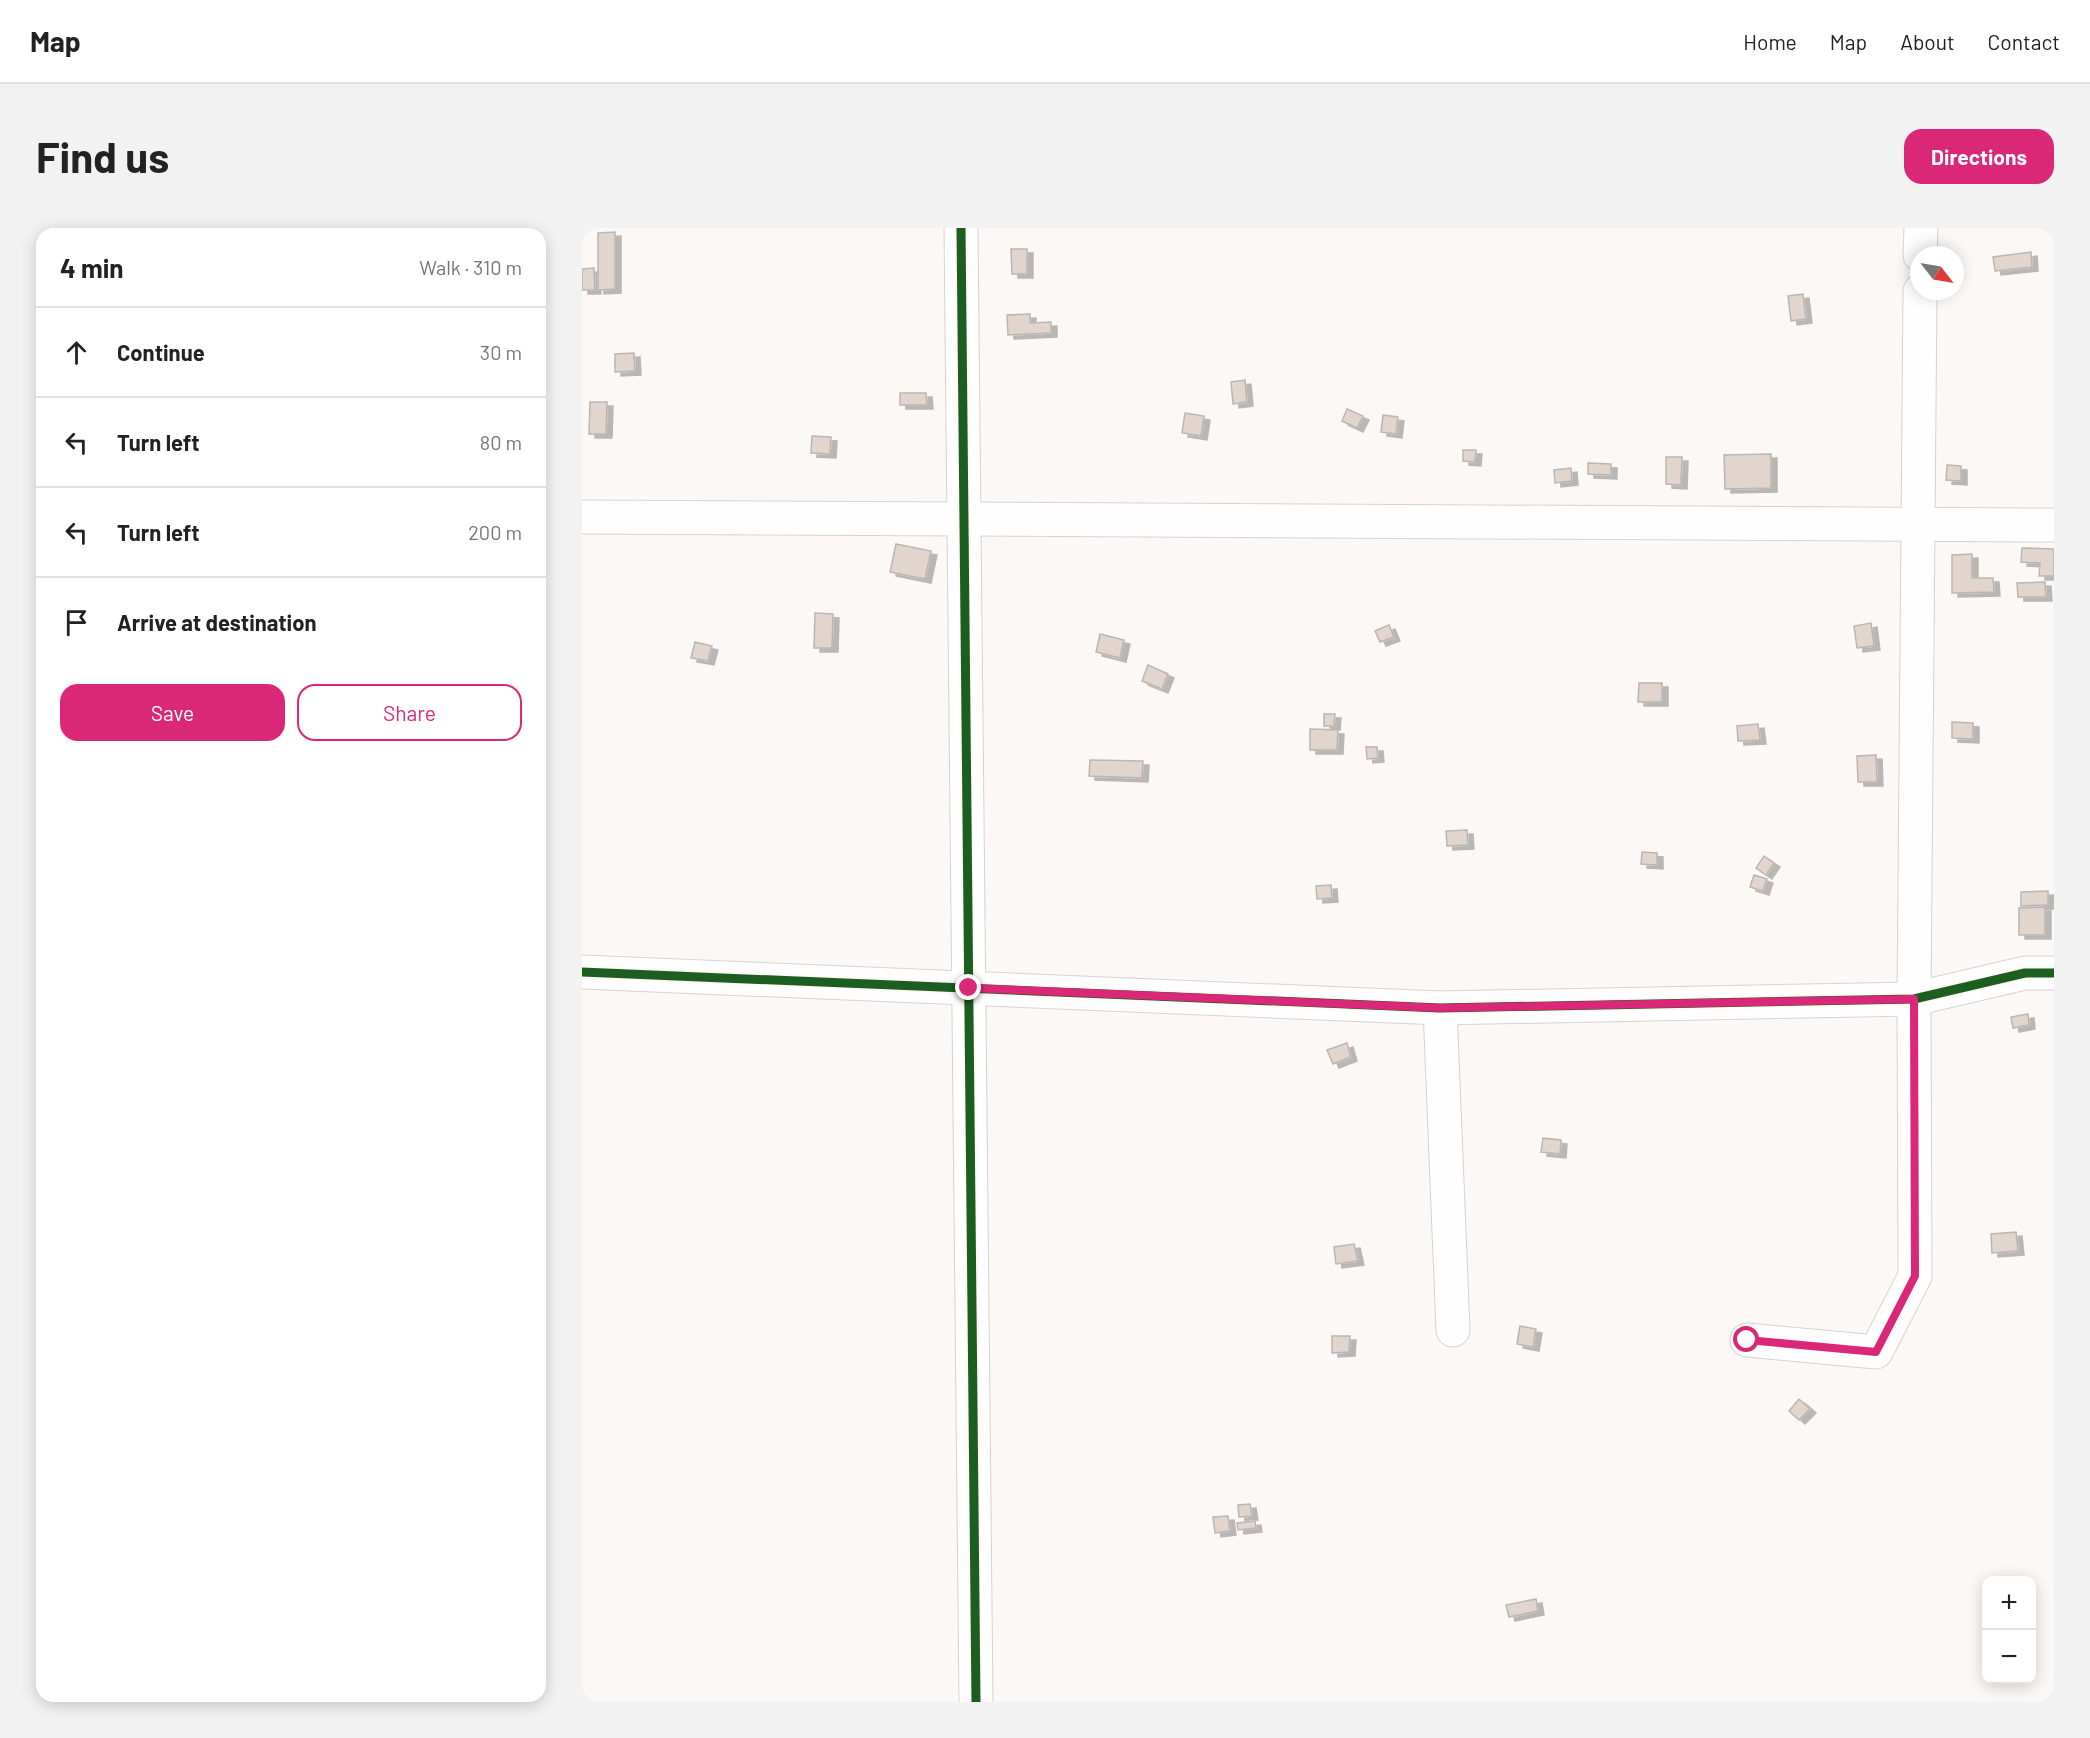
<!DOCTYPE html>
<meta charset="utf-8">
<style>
:root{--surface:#fff;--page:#f2f2f2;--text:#222;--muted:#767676;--line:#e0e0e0;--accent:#db2777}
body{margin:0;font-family:Barlow,sans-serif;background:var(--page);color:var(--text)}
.controls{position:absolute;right:18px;bottom:18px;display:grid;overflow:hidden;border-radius:12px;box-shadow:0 3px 15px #0003}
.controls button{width:54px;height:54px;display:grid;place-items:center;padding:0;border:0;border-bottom:2px solid var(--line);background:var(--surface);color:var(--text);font:30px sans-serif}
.compass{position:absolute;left:1328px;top:18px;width:54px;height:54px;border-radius:50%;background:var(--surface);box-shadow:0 3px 15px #0003;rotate:121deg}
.stop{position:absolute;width:18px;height:18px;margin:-14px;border:4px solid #db2777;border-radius:50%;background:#fff}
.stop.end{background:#db2777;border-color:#fff;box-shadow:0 2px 6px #0008}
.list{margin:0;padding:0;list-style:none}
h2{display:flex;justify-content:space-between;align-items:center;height:78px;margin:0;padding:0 24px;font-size:26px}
h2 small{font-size:20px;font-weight:400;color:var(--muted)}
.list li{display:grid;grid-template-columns:39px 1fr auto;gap:18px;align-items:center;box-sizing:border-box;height:90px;padding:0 24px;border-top:2px solid var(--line)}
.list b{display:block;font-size:22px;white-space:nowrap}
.list em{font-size:20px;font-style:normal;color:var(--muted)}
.actions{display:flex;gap:12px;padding:18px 24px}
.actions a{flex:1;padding:14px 0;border:2px solid var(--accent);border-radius:18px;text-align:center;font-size:21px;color:var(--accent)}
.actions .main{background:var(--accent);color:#fff}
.icon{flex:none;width:33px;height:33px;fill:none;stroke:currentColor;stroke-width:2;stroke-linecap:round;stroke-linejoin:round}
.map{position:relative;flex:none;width:1472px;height:1474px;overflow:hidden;border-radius:18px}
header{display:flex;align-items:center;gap:36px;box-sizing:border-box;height:84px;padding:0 30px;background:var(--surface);border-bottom:2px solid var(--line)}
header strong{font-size:28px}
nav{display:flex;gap:33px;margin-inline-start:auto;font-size:21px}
.intro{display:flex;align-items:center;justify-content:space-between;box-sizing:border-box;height:144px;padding:0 36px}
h1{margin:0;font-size:42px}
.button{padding:15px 27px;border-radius:18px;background:var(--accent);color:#fff;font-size:21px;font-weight:700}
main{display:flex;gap:36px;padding:0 36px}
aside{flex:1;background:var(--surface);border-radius:18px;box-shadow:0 3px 15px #0003}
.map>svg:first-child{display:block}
.building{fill:#e2d5ce;stroke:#b9b6b5;stroke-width:1.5;filter:url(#shadow)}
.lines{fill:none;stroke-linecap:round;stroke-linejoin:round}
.minor-casing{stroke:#d5d2d0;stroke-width:35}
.minor{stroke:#fffefe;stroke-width:33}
.cycleway-casing{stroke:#fef7f4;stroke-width:13}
.cycleway{stroke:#1b5e20;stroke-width:9}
.route{stroke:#db2777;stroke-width:8}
</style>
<header>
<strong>Map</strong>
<nav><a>Home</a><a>Map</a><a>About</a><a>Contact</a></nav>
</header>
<div class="intro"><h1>Find us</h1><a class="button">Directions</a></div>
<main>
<aside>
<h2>4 min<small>Walk · 310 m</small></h2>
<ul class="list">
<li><svg class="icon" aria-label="ahead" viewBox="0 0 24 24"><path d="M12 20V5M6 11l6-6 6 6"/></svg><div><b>Continue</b></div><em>30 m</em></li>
<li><svg class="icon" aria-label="left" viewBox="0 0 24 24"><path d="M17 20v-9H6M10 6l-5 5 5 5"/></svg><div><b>Turn left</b></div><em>80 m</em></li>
<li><svg class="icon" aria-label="left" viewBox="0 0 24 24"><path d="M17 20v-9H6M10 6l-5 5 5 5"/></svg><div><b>Turn left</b></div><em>200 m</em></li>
<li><svg class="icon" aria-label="arrive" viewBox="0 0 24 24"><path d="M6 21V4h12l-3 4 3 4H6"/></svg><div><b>Arrive at destination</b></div></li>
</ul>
<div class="actions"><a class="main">Save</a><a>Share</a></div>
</aside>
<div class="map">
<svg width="1472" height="1474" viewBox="0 0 1472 1474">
<defs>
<filter id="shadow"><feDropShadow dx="6" dy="4" stdDeviation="0" flood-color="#0004"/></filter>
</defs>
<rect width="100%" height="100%" fill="#fcf8f6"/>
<g class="building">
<path d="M33,4V61L16,62V5Z"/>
<path d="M429,21H445V46H430Z"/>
<path d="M1449,24L1450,39L1413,43L1411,29Z"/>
<path d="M12,40L13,62H0V41Z"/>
<path d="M1221,66L1224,91L1209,93L1206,68Z"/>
<path d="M448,86V95L469,94V105L426,107L425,87Z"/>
<path d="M52,125L53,143L33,144V126Z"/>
<path d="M663,152L665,174L651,176L649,154Z"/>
<path d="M318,165H344L345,177H318Z"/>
<path d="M8,174H25L24,206H7Z"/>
<path d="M765,181L781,188L775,200L760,193Z"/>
<path d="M603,185L622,188L619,208L600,205Z"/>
<path d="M801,187L816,189L814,206L799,204Z"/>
<path d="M230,208L249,209L248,226L229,225Z"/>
<path d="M881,222H894L893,234L881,233Z"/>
<path d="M1189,226V260L1143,261L1142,227Z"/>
<path d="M1084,229H1100L1099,257L1084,256Z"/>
<path d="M1006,235L1029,236V247L1006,246Z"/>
<path d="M1365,237L1379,238V253L1364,252Z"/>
<path d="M989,240L990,253L973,255L972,242Z"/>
<path d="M314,316L349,323L343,351L308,344Z"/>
<path d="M1440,320L1472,321V348H1457L1458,335L1439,334Z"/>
<path d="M1390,326V350H1411L1412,364L1370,365V327Z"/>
<path d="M1463,354L1464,369H1436L1435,355Z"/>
<path d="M233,385L251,386L250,420H232Z"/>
<path d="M1289,395L1292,418L1275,420L1272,398Z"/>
<path d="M807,397L812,409L798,414L793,403Z"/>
<path d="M518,406L542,412L538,430L514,424Z"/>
<path d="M113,414L130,418L126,433L109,430Z"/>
<path d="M566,437L586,446L580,461L560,453Z"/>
<path d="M1057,455H1080V474H1056Z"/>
<path d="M742,486H753L752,498H742Z"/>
<path d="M1370,494L1391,495V511L1370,510Z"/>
<path d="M1176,496L1178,512L1156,513L1155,498Z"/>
<path d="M728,501L756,502L755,522H728Z"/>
<path d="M784,519H795L796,530L785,531Z"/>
<path d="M1294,527L1295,554H1276L1275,528Z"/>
<path d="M508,532L561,533L560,550L507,548Z"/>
<path d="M885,602L886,617L865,618L864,603Z"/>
<path d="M1060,624L1075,625V637L1059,636Z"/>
<path d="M1182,628L1192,635L1184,647L1174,640Z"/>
<path d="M1172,647L1185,651L1181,663L1168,659Z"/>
<path d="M749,657L750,670L735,671L734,658Z"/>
<path d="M1466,663V677L1439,678V664Z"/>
<path d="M1463,679V707H1437V680Z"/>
<path d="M1446,786L1447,797L1431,800L1429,789Z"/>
<path d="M765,815L769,829L751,836L745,822Z"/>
<path d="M961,910L979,912L978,926L959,924Z"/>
<path d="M1434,1004L1436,1023L1410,1025L1409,1006Z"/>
<path d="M772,1016L776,1033L754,1036L752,1019Z"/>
<path d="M938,1098L954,1101L951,1119L935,1116Z"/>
<path d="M750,1108H768L767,1124L750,1125Z"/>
<path d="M1217,1171L1228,1181L1217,1192L1207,1183Z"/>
<path d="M668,1276L670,1288L657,1289L656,1277Z"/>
<path d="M646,1288L648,1303L633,1305L631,1289Z"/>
<path d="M673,1293L674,1300L656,1302L655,1295Z"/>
<path d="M954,1371L956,1383L927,1389L924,1377Z"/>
</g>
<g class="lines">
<defs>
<g id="minor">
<path d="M379,0L394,1474"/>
<path d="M1338,27L1339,0"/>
<path d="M0,289L1472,297"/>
<path d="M0,744L858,780L1332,771L1443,745H1472"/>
<path d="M858,780L871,1102"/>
<path d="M1165,1112L1294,1124L1333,1048L1332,771L1338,63"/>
</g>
</defs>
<use href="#minor" class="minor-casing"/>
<use href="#minor" class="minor"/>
<defs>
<g id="cycleway">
<path d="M379,0L394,1474"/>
<path d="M0,744L858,780L1332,771L1443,745H1472"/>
</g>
</defs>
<use href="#cycleway" class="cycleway-casing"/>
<use href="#cycleway" class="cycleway"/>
</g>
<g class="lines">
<path class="route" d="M387,760L858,780L1332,771L1333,1048L1294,1124L1165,1112"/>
</g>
</svg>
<div class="controls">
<button>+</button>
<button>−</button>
</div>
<svg class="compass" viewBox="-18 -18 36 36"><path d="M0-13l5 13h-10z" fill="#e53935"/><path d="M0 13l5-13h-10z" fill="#767676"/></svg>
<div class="stop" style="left:1165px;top:1112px"></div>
<div class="stop end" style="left:387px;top:760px"></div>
</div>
</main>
